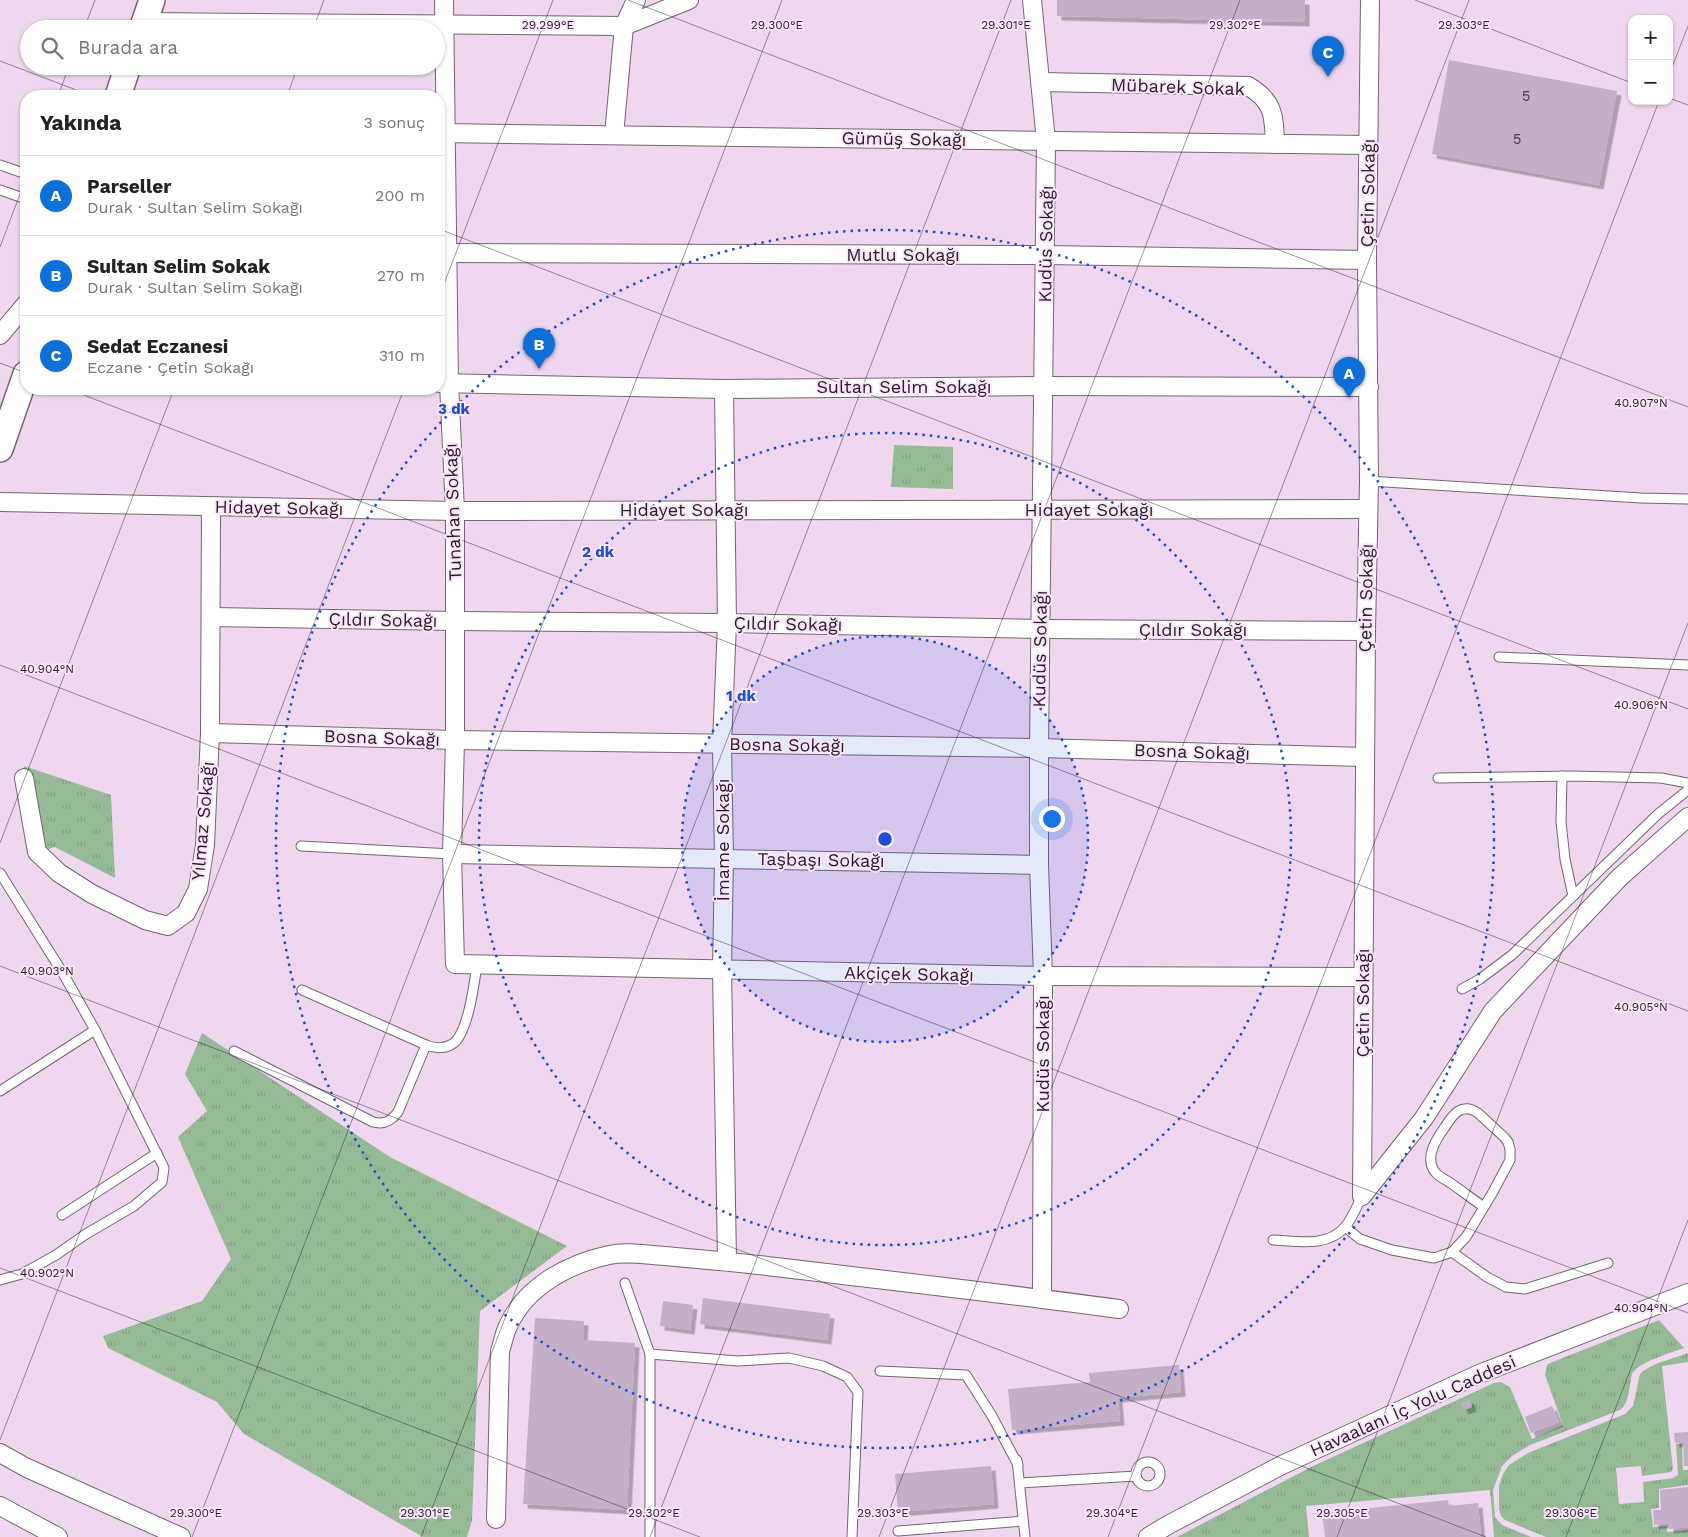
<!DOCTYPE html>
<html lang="tr">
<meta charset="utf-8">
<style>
:root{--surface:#fff;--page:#f2f2f2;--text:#222;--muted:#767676;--line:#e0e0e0;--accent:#0c70d8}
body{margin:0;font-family:"Work Sans",sans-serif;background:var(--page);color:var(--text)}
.controls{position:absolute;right:15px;top:15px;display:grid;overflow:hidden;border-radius:10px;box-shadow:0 1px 4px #0004}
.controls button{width:45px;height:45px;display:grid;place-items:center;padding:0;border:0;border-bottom:1px solid var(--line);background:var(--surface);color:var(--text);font:25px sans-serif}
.you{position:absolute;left:1051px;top:818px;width:18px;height:18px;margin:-12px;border:4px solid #fff;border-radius:50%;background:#1a73e8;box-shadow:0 0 0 8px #1a73e833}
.badge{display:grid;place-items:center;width:32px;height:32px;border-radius:50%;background:var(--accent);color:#fff;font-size:16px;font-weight:700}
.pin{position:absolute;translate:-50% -41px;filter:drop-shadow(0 1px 2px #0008)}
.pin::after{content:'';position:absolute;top:26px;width:18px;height:15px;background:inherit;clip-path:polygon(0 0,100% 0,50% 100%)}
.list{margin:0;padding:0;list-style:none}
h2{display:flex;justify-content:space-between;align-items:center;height:65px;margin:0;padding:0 20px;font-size:21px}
h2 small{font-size:16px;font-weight:400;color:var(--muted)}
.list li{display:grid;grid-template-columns:32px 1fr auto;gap:15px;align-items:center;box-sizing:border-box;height:80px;padding:0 20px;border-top:1px solid var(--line)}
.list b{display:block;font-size:19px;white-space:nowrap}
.list p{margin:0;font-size:16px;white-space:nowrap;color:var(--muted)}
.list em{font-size:16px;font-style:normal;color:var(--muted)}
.icon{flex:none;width:28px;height:28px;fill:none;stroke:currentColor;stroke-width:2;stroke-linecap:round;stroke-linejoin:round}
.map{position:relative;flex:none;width:1688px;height:1537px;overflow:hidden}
.search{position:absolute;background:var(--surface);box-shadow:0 1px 4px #0004;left:20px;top:20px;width:425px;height:55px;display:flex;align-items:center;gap:12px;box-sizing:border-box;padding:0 18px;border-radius:28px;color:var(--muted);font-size:19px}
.panel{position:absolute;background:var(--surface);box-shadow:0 1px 4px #0004;left:20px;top:90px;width:425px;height:305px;border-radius:20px}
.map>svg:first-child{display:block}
.grass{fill:url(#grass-tufts)}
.building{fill:#c3afc7;filter:url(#shadow)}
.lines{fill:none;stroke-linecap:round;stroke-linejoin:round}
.lane-casing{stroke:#776377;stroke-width:11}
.street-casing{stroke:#776377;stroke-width:20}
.secondary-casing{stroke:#776377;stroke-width:28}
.lane{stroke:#fff;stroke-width:9}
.street{stroke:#fff;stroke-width:18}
.secondary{stroke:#fff;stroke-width:25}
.ticks{fill:none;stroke:#261e26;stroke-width:1;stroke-opacity:0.45}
.ring{fill:none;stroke:#1d4ed8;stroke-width:2.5;stroke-dasharray:2.5 5}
.labels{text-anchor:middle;stroke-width:4;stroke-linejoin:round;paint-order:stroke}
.number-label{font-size:15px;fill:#4d424e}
.street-label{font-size:18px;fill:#261e26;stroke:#fce4fc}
.ticks-label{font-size:12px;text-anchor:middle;fill:#261e26;stroke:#fce4fc;stroke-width:4;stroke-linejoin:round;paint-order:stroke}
.centre{fill:#1d4ed8;stroke:#fce4fc;stroke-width:2.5}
.ring-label{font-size:15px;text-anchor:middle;font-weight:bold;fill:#1d4ed8;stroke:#fce4fc;stroke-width:4;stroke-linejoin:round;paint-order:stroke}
</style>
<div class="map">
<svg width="1688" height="1537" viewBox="0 0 1688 1537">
<defs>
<pattern id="grass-tufts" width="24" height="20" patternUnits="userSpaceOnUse" patternTransform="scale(1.25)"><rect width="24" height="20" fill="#97ba96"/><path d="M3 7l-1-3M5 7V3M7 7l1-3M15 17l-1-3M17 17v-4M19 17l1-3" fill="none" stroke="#829f81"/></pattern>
<filter id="shadow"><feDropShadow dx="4.5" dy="4.5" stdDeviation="0" flood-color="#0004"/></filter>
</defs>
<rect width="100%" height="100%" fill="#efd7ef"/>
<g class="grass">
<path d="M894,445L953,447V489L891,487Z"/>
<path d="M24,766L111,795L115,878L55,847L42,851Z"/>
<path d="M202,1033L390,1157L567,1246L480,1311L472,1521L467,1537H423L244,1434L217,1402L108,1348L103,1336L202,1301L231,1259L178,1137L207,1111L185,1074Z"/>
<path d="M1659,1320L1684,1348C1671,1353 1638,1362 1632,1374C1629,1386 1630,1402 1620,1410L1530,1445L1512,1456L1502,1466L1493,1490L1495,1517L1502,1525L1531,1537H1494L1490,1490L1306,1506L1309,1537H1177L1311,1467L1494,1383L1501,1382L1510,1387L1532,1439L1563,1425L1545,1375L1547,1365L1550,1363Z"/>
<path d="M1688,1353V1362L1662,1366L1673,1469L1671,1472L1642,1476L1641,1466L1616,1468L1619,1504L1644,1502L1643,1482L1673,1478L1678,1475L1676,1444H1682L1683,1470H1688V1485L1659,1489V1508L1651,1509L1653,1527L1667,1526V1532L1688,1530V1537H1546L1505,1520L1501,1516L1499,1509V1486L1503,1474L1509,1465L1528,1453L1625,1414L1633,1406L1640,1374C1651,1363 1673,1359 1688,1353Z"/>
</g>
<g class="building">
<path d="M1057,0H1305V22L1057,16Z"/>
<path d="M1449,60L1617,91L1599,185L1432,154Z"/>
<path d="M703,1298L830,1314L827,1340L700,1324Z"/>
<path d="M663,1301L693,1305L690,1330L660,1326Z"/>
<path d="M535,1318L584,1321L583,1340L635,1343L627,1510L523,1504Z"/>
<path d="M1179,1365L1181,1392L1118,1398L1120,1421L1012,1430L1008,1389L1090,1382L1089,1373Z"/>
<path d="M1469,1399L1472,1407L1464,1410L1461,1403Z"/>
<path d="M1552,1406L1559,1422L1531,1433L1525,1417Z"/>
<path d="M1688,1432V1466H1684L1683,1443H1675L1674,1433Z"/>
<path d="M991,1466L994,1504L898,1512L895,1474Z"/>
<path d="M1688,1487V1527L1669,1529V1523L1654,1525L1653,1510H1661L1660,1490Z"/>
<path d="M1448,1500L1449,1506L1478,1503L1481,1537H1325L1322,1513Z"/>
</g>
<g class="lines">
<defs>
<g id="lane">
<path d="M0,165L26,174"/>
<path d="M0,190L26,199"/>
<path d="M1369,481L1641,498L1688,499"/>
<path d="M1499,657L1688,665"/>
<path d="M1562,776L1561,822L1565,859L1573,896"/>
<path d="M1438,778L1572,776L1661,778L1688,783"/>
<path d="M301,846L452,854"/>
<path d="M0,873L64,975L95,1030L164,1168L162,1182L134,1206L86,1234L56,1255L22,1274L0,1280"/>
<path d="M1462,989L1480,979L1512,955L1658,814L1688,790"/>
<path d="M302,990L426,1045C436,1049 448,1049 456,1041C469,1026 474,984 477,965"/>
<path d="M234,1051L373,1122C384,1125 391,1121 398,1112L426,1045"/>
<path d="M0,1091L95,1030"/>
<path d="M62,1215L157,1153"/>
<path d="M1345,1227L1360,1239L1392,1250L1434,1258L1452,1252L1466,1237L1493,1192L1510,1160V1149L1508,1142L1504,1137L1478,1113C1462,1102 1453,1114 1445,1127C1436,1139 1423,1159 1436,1173C1439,1177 1445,1179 1449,1182C1461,1190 1472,1199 1484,1207"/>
<path d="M1273,1240C1296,1241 1327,1248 1345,1227C1352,1219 1357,1206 1362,1196"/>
<path d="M1452,1252L1487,1277L1506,1287L1525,1289L1608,1263"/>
<path d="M625,1283L650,1354L738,1361L789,1358L823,1366L847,1377L858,1392L852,1537"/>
<path d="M880,1371L966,1375L992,1416L1018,1465"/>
<path d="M1017,1460L1025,1537"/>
<circle cx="1148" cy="1474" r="12"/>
<path d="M1020,1483L1136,1476"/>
<path d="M898,1531L1023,1521"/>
<path d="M650,1537V1354"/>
</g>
<g id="street">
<path d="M444,0L449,383L455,511V740L452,854L455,964L1043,976L1363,977"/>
<path d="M1032,0L1046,141L1039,748V865L1043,976L1042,1299"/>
<path d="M144,22L624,26L689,0"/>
<path d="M1041,82L1248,86C1274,101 1274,116 1275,144"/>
<path d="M439,133L1368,145"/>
<path d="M614,135L624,26L636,0"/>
<path d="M439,253L1046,255L1367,260"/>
<path d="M0,335L26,304"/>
<path d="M439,383L724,389L1044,386L1369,387"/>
<path d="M724,389L727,623L722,744L724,858L722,970L727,1261"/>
<path d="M0,502L455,511L1368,509"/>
<path d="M211,617L456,621L727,623L1041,629L1366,631"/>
<path d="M210,733L455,740L1039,748L1365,757"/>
<path d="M24,778L37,852L59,873L92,894L145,920L168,926L186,913L198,889L205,845L210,733L211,507"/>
<path d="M452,854L1039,865"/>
<path d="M1362,1196L1366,631L1369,481L1367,260L1370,0"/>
<path d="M1362,1196L1424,1118L1493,1011L1620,877L1688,817"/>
<path d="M0,1453L27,1468L181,1537"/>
<path d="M0,1506L58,1537"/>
<path d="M496,1519L500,1351C503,1343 504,1334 508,1326C526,1286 568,1264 609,1255C627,1251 647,1255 665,1256C699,1259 733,1262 767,1266C884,1280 1002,1293 1119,1309"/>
<path d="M1148,1537L1168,1525L1282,1465L1479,1374L1688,1293"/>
</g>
<g id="secondary">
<path d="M142,29L152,0"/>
<path d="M118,96L128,66"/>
<path d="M0,449L26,374"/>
</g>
</defs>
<use href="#lane" class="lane-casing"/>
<use href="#street" class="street-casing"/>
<use href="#secondary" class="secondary-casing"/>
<use href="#lane" class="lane"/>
<use href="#street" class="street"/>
<use href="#secondary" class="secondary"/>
</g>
<path class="ticks" d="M628,0L1688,407M1415,0L1632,83M84,29L95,0M313,29L324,0M0,61L92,96M1669,75L1688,26M58,96L69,66M287,96L298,66M1669,98L1688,105M439,229L1688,709M0,247L26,178M439,297L553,0M0,363L26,373M68,389L1688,1011M0,665L1688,1313M0,843L174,389M0,966L1486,1537M0,1268L700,1537M0,1440L404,389M192,1537L782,0M421,1537L1011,0M650,1537L1240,0M879,1537L1469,0M1108,1537L1659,101M1337,1537L1688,623M1566,1537L1688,1220"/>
<circle cx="885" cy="839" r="203" fill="#1d4ed8" fill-opacity=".12"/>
<g class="ring">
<circle cx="885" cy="839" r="203"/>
<circle cx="885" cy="839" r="406"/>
<circle cx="885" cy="839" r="609"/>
</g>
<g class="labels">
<g class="number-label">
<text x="1526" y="101">5</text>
<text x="1517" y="144">5</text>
</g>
<g class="street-label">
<text transform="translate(1178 87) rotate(2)" y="6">Mübarek Sokak</text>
<text transform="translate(904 139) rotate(1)" y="6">Gümüş Sokağı</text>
<text transform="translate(1368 193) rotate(-89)" y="6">Çetin Sokağı</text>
<text transform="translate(1046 244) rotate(-89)" y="6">Kudüs Sokağı</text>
<text x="903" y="261">Mutlu Sokağı</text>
<text x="904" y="393">Sultan Selim Sokağı</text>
<text transform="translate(279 508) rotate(1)" y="6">Hidayet Sokağı</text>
<text x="684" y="516">Hidayet Sokağı</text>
<text x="1089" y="516">Hidayet Sokağı</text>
<text transform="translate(453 512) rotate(-92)" y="6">Tunahan Sokağı</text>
<text transform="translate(1366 598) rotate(-89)" y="6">Çetin Sokağı</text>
<text transform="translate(383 620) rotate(1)" y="6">Çıldır Sokağı</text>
<text transform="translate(788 624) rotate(1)" y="6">Çıldır Sokağı</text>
<text x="1193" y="636">Çıldır Sokağı</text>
<text transform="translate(1040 649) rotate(-89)" y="6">Kudüs Sokağı</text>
<text transform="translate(382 738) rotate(2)" y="6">Bosna Sokağı</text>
<text transform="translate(787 745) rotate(1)" y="6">Bosna Sokağı</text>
<text transform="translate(1192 752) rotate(2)" y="6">Bosna Sokağı</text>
<text transform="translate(203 821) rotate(-85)" y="6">Yılmaz Sokağı</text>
<text transform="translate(723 840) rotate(-90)" y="6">İmame Sokağı</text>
<text transform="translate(821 860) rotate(1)" y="6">Taşbaşı Sokağı</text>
<text transform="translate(909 974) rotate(1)" y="6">Akçiçek Sokağı</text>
<text transform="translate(1363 1003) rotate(-90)" y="6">Çetin Sokağı</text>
<text transform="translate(1043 1054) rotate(-90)" y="6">Kudüs Sokağı</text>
<text transform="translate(1413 1406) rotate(-24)" y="6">Havaalanı İç Yolu Caddesi</text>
</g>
</g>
<g class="ticks-label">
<text x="548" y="29">29.299°E</text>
<text x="777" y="29">29.300°E</text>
<text x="1006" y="29">29.301°E</text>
<text x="1235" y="29">29.302°E</text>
<text x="1464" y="29">29.303°E</text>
<text x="1641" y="407">40.907°N</text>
<text x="47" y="673">40.904°N</text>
<text x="1641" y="709">40.906°N</text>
<text x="47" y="975">40.903°N</text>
<text x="1641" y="1011">40.905°N</text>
<text x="47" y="1277">40.902°N</text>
<text x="1641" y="1312">40.904°N</text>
<text x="196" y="1517">29.300°E</text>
<text x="425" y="1517">29.301°E</text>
<text x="654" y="1517">29.302°E</text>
<text x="883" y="1517">29.303°E</text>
<text x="1112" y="1517">29.304°E</text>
<text x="1342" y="1517">29.305°E</text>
<text x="1571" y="1517">29.306°E</text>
</g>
<circle cx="885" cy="839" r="8" class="centre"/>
<g class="ring-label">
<text x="454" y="414">3 dk</text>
<text x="598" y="557">2 dk</text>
<text x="741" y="701">1 dk</text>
</g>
</svg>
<div class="controls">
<button>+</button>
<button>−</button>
</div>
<div class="you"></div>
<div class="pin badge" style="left:1349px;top:398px">A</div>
<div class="pin badge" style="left:539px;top:369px">B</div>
<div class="pin badge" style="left:1328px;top:77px">C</div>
<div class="search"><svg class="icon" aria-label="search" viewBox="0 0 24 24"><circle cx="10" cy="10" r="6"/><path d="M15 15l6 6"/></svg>Burada ara</div>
<section class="panel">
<h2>Yakında<small>3 sonuç</small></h2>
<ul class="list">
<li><span class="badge">A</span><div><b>Parseller</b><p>Durak · Sultan Selim Sokağı</p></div><em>200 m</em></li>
<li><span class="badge">B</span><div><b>Sultan Selim Sokak</b><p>Durak · Sultan Selim Sokağı</p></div><em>270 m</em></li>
<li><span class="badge">C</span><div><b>Sedat Eczanesi</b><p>Eczane · Çetin Sokağı</p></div><em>310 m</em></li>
</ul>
</section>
</div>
